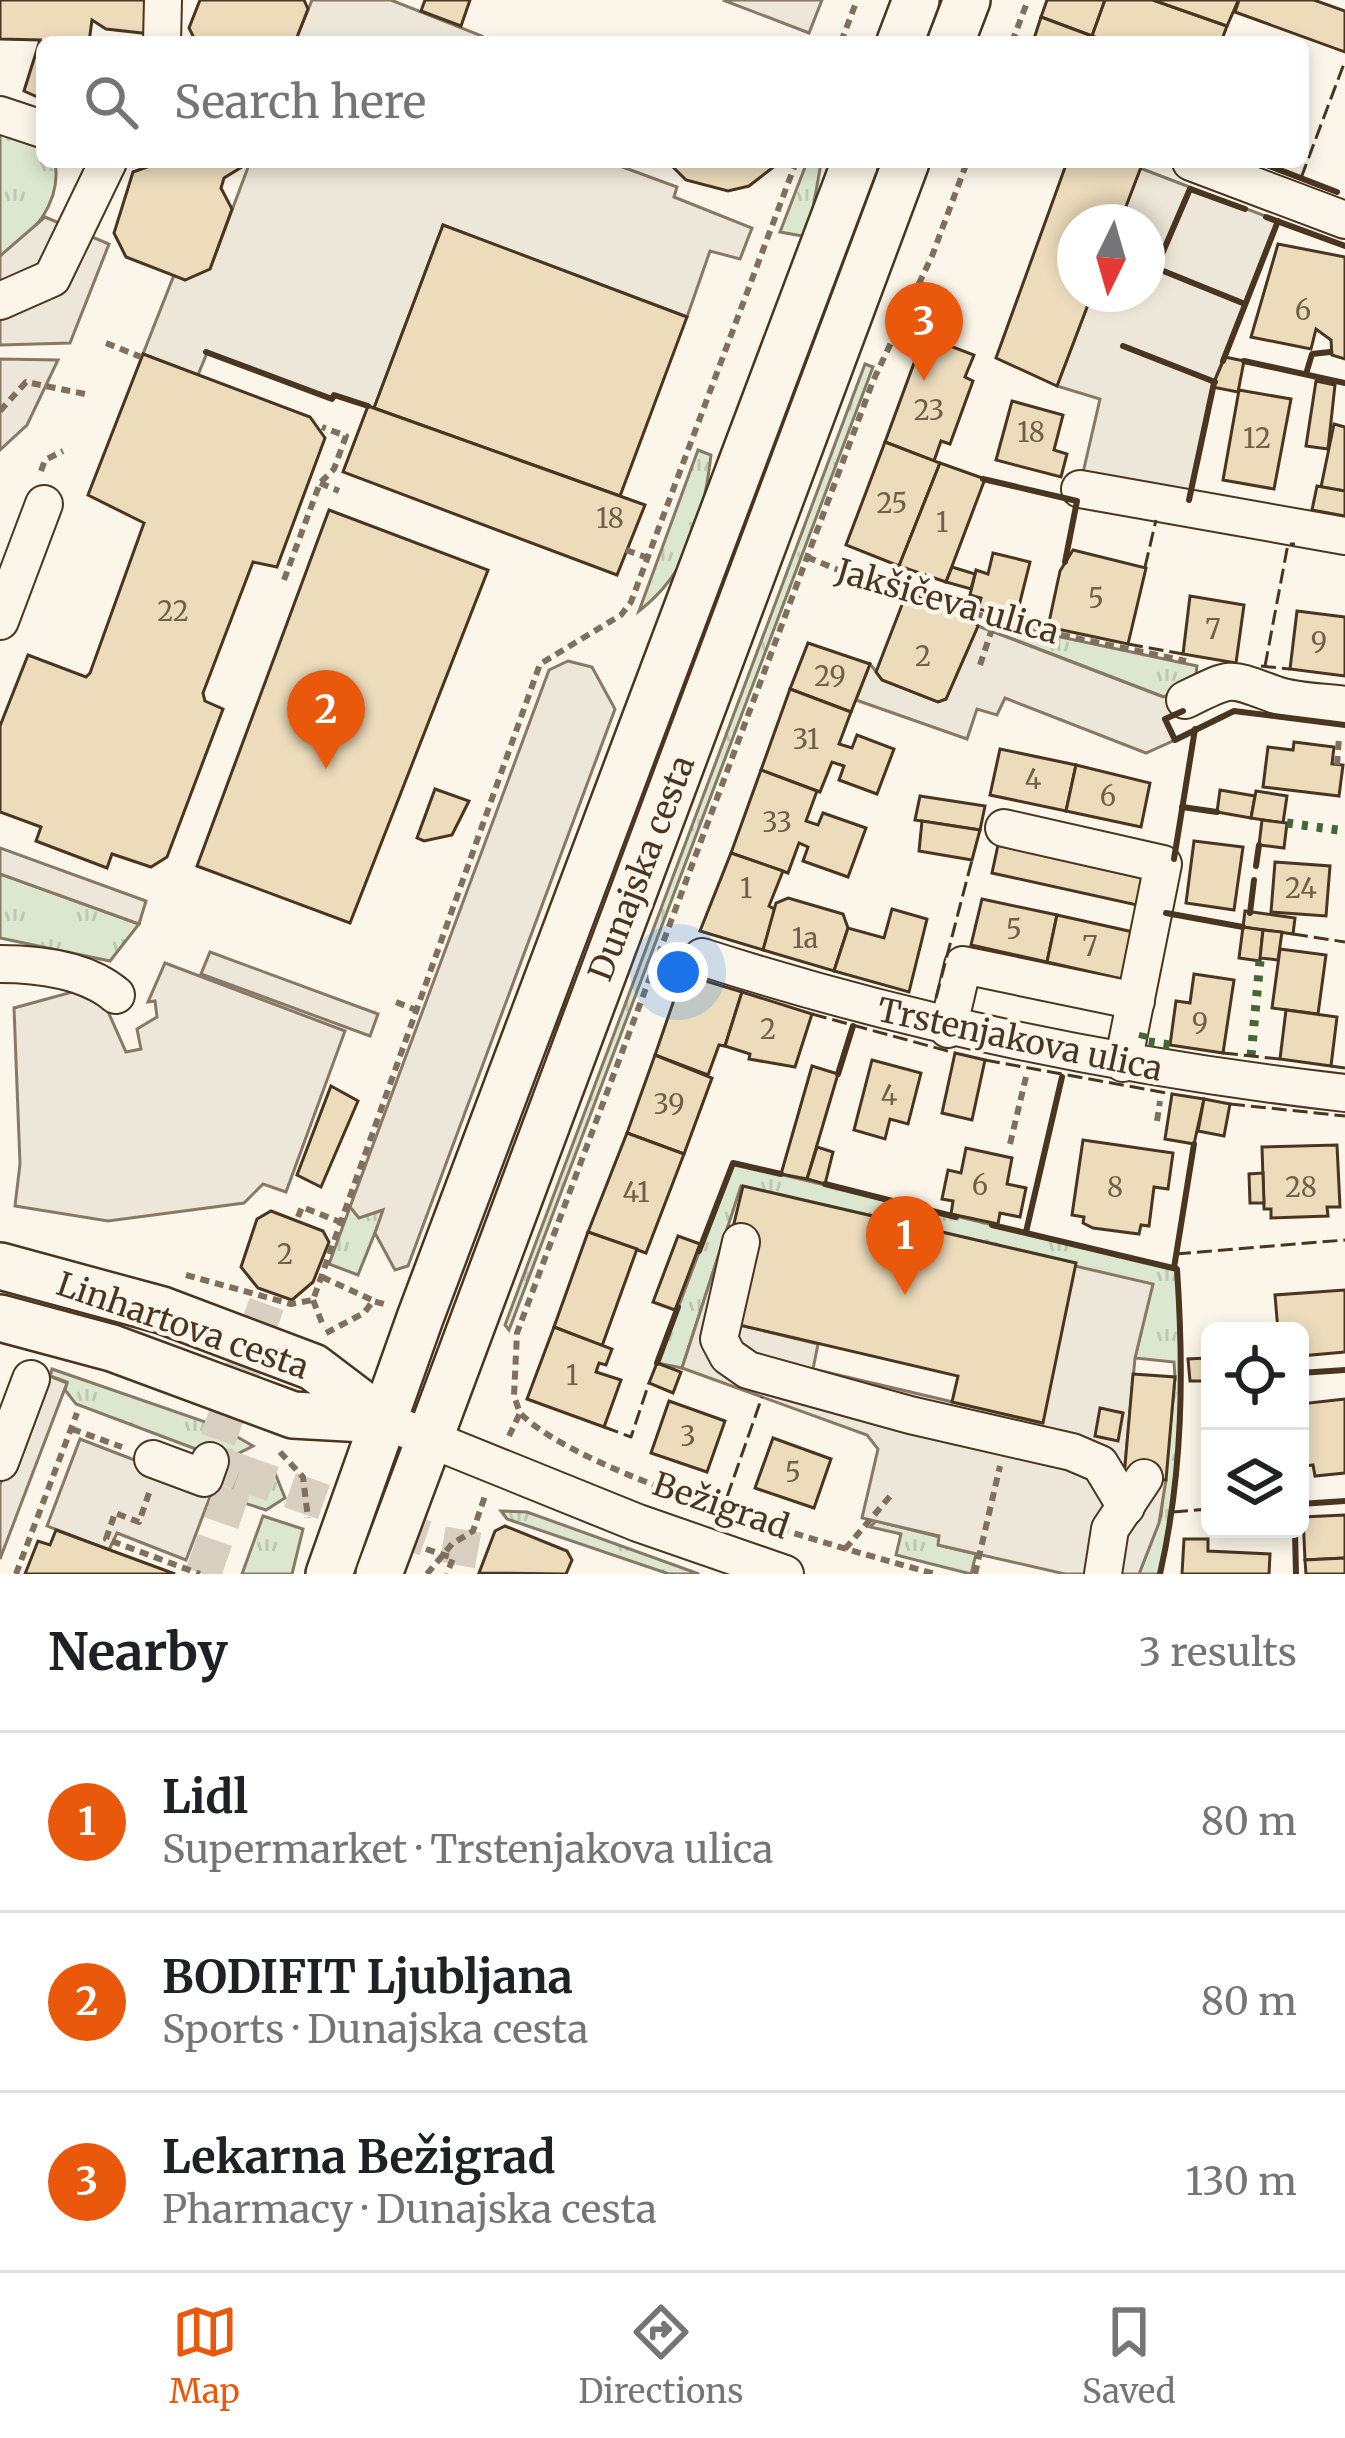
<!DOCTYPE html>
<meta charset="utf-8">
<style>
:root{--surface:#fff;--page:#f6f6f6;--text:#202124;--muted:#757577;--line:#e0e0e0;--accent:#ea580c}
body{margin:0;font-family:Merriweather,serif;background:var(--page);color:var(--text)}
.controls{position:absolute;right:36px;bottom:36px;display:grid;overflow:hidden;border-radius:18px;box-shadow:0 6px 18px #0003}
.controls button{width:108px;height:108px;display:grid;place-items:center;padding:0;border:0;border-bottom:3px solid var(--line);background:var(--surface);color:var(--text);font:60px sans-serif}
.compass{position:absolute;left:1057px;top:204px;width:108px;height:108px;border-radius:50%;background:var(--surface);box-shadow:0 6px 18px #0003;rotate:185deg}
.you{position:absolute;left:678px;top:972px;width:42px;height:42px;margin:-30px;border:9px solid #fff;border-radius:50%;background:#1a73e8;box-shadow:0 0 0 18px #1a73e833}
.badge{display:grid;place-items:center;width:78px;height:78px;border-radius:50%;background:var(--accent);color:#fff;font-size:39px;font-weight:700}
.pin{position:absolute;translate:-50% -99px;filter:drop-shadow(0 3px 6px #0008)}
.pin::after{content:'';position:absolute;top:63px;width:42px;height:36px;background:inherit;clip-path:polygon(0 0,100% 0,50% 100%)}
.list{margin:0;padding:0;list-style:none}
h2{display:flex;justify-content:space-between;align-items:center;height:156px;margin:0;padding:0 48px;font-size:51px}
h2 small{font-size:39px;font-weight:400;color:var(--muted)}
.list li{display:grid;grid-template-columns:78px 1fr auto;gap:36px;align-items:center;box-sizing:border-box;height:180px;padding:0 48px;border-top:3px solid var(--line)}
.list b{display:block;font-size:45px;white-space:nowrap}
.list p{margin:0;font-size:39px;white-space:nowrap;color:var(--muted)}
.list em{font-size:39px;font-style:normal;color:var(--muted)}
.icon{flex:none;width:66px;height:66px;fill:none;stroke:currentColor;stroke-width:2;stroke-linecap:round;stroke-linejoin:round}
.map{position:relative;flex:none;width:1345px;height:1574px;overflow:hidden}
.search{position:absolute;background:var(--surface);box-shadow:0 6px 18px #0003;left:36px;right:36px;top:36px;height:132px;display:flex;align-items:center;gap:30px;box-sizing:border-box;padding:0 42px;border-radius:18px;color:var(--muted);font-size:45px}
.sheet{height:696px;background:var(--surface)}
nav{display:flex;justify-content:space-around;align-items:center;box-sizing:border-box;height:168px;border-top:3px solid var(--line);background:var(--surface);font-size:33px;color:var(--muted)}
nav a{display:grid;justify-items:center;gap:6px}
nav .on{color:var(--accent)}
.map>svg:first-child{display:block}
.grass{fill:url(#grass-tufts);stroke:#887966;stroke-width:3}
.parking{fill:#ede7d9;stroke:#887966;stroke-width:3}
.building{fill:#ecdcbc;stroke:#4a3520;stroke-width:3}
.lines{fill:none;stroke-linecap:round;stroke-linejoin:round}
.minor-tunnel{stroke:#d8cfc1;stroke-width:36;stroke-dasharray:36 18;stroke-linecap:butt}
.minor-casing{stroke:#4a3520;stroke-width:40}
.major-casing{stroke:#4a3520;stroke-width:50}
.path{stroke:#7f6f5c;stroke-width:6;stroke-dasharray:9 6;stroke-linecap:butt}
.minor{stroke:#fbf6e9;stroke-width:36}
.major{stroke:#fbf6e9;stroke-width:45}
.hedge{stroke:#436837;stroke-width:9;stroke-dasharray:6 9;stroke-linecap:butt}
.fence{stroke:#4a3520;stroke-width:3;stroke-dasharray:15 6;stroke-linecap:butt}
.wall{stroke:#4a3520;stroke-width:6}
.labels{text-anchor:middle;stroke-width:9;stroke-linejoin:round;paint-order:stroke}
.number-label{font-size:27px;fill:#725f47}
.street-label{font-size:33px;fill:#4a3520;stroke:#fbf6e9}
</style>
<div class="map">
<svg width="1345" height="1574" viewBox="0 0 1345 1574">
<defs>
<pattern id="grass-tufts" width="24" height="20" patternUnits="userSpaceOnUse" patternTransform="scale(3)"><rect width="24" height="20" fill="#dce7d0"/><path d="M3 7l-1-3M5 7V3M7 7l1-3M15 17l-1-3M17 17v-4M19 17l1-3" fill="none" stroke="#bec7b2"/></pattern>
</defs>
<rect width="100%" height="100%" fill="#fbf6e9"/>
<g class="grass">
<path d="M0,124L42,144V162H55C62,202 33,237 0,256Z"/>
<path d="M807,162L821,163L808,237L780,232Z"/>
<path d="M806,343L820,348L542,1075L586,935Z"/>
<path d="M865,364L873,367L509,1330L505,1325Z"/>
<path d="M698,450L711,455C704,515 690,572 639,611Z"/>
<path d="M1004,625L1197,666L1195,684L1164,697L1000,634Z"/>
<path d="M0,874L139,924L110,961L0,938Z"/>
<path d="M733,1163L1177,1269C1184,1372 1183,1472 1160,1574H1139L1161,1516L1175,1378L1174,1362L1135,1358L1152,1285L741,1186L682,1368L657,1363Z"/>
<path d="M350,1207L384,1210L358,1275L329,1264Z"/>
<path d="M52,1369L220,1427L253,1446L225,1460L76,1404L65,1390L67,1382L50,1376Z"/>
<path d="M242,1466L275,1473L285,1498L266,1510L229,1498Z"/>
<path d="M501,1511L527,1512L699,1574H669L507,1519Z"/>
<path d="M263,1516L303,1529L292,1574H242Z"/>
<path d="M876,1521L940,1537L939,1545L976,1554L971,1574L896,1555L901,1534L870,1527Z"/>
</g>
<g class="parking">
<path d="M312,0H391L482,36L480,42H295Z"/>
<path d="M723,0H822L809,33Z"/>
<path d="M250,162H609L677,187L674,197L752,228L740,259L710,251L687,317L443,225L374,408L335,395L332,399L207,353L198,375L143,354L174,275L185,280L210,269Z"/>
<path d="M1140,168L1278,221L1212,387L1189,500L1082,477L1100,399L1057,386L1092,294H1147V222H1120Z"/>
<path d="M45,217L109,244L70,343L0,345V256Z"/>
<path d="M0,359L58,360L27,425L0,450Z"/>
<path d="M978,626L1163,697L1181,691L1188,708L1166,719L1175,740L1146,753L1005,698L997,715L977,709L967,739L856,700L870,664L883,680L938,702L946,699Z"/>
<path d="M568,661L592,667L615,709L408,1266L395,1270L375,1233L383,1210L359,1218L350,1207L549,670Z"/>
<path d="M0,848L146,901L139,924L0,874Z"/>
<path d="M210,952L378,1014L370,1036L201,974Z"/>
<path d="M165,963L345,1031L286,1192L263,1184L244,1203L108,1221L15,1206L20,1164L14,1008L72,992L106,1007L126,1052L141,1049L137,1029L157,1017L155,1001L148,1002Z"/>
<path d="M728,1226L734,1227L736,1324L818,1344L813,1369L1042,1423L1075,1266L1153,1284L1135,1358L1124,1476L1166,1480L1159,1523L1139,1574H1065L938,1545L939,1536L862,1518L878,1449L867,1435L682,1368Z"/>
<path d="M42,1373L67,1383L0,1559V1485Z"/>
<path d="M80,1439L150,1466L218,1476L186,1560L117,1533L109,1550L47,1526Z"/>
</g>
<g class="building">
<path d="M0,0H153L151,34L106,29L92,20L89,42H42V99L24,91L40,40L0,39Z"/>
<path d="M200,0H304L308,9L295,42H196L189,28Z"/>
<path d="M425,0H470L461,26L421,11Z"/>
<path d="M1047,0H1105L1092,36L1041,17Z"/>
<path d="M1105,0H1153L1227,26L1221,42H1110L1092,36Z"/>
<path d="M1153,0H1236L1238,1L1227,26Z"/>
<path d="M1239,0H1314L1345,11V52L1235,12Z"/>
<path d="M1041,17L1092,36L1090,42H1033Z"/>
<path d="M161,162H250L224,178L221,188L232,209L210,269L185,280L126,257L114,233L133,172Z"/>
<path d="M668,162H780L749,186L728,191L686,180Z"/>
<path d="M1067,162H1143L1120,222H1075V294H1092L1057,386L996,358Z"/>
<path d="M443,225L687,317L620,496L374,408Z"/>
<path d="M1278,244L1345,257V359L1332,355L1331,340L1316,329L1311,349L1251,337Z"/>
<path d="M924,336L974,355L965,377L973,381L950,444L941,441L934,461L885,442Z"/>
<path d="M143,354L310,417L325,438L277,567L253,562L203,693L205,701L223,709L167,857L151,867L112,854L107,868L36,841L41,827L0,812V726L28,655L86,677L90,673L144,523L88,495Z"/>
<path d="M1225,357L1244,361L1238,392L1212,387Z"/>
<path d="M1316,381L1335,385L1328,449L1306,446Z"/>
<path d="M1239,390L1291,399L1274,489L1223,480Z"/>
<path d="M1012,401L1063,415L1054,450L1067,454L1061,477L996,460Z"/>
<path d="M368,406L645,505L617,575L343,472Z"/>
<path d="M1334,424L1345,427V491L1321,487Z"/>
<path d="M885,442L940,463L899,566L846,545Z"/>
<path d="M940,463L985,479L946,582L899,566Z"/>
<path d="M1317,486L1345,491V516L1312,510Z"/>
<path d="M329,510L488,570L350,923L197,866Z"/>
<path d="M1073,550L1146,568L1128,644L1048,627L1060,571Z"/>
<path d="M993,553L1030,562L1016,618L978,609L981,598L970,595L976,570L988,574Z"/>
<path d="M952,567L975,574L971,589L946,582Z"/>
<path d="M916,595L968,615L978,626L946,699L938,702L882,680L876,672L905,597Z"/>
<path d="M1190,596L1244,605L1236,663L1183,654Z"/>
<path d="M1297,611L1345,617V676L1290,669Z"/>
<path d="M808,643L870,664L851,712L790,689Z"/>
<path d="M790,689L851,712L839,744L852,748L857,735L894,749L877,794L839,780L844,766L832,762L820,792L761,770Z"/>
<path d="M1294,742L1334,747L1332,764L1343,765L1339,796L1263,787L1268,747L1293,750Z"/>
<path d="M1000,749L1076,765L1066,811L990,795Z"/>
<path d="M1076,765L1150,783L1141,827L1066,811Z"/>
<path d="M761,770L817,791L806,821L818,825L823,813L866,828L848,877L803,861L808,847L799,843L788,873L731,853Z"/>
<path d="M435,789L469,801L452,835L424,841L417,838Z"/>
<path d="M1220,790L1255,796L1251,818L1217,812Z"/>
<path d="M1256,791L1287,796L1283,823L1251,818Z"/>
<path d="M920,796L985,806L980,830L915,820Z"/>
<path d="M1262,820L1287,823L1284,848L1259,845Z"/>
<path d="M922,821L980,830L972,860L919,851Z"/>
<path d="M1194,841L1243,847L1234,910L1186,903Z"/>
<path d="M998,845L1152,880L1146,907L992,873Z"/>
<path d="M731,853L783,871L769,906L776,910L763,950L700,931Z"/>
<path d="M1275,862L1330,866L1326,916L1271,912Z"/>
<path d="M788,898L843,914L848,928L834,971L763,950L776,903Z"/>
<path d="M982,899L1057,915L1047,962L971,945Z"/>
<path d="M892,909L927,919L909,992L834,971L848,928L884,938Z"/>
<path d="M1245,911L1295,918L1293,934L1243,927Z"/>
<path d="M1057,915L1133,932L1122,979L1047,962Z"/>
<path d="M1243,927L1263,930L1260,961L1239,958Z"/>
<path d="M1263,930L1282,932L1278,960L1260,958Z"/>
<path d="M1280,949L1326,955L1318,1014L1272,1008Z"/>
<path d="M683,974L742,992L725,1046L719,1045L708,1075L655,1055Z"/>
<path d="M1194,974L1234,980L1223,1053L1170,1045L1176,1001L1190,1003Z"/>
<path d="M742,992L812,1014L795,1067L749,1059L750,1054L725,1046Z"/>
<path d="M1286,1010L1337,1017L1331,1066L1280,1059Z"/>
<path d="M955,1053L985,1060L972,1120L942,1113Z"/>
<path d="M655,1055L712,1078L684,1154L627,1133Z"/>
<path d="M872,1060L921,1073L908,1124L890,1119L885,1139L854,1130Z"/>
<path d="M812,1066L838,1074L807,1179L781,1174Z"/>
<path d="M331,1086L358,1101L321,1187L297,1175Z"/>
<path d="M1172,1094L1204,1099L1194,1144L1165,1139Z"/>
<path d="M1204,1099L1230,1104L1224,1136L1198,1131Z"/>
<path d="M627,1133L684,1154L646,1253L588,1232Z"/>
<path d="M1083,1140L1173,1153L1168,1189L1154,1187L1149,1226L1141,1225L1139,1234L1093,1228L1083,1223L1084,1217L1072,1215Z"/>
<path d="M1337,1145L1340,1207H1327L1328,1216L1271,1218V1209H1264L1262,1147Z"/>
<path d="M817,1147L833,1152L825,1184L807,1179Z"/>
<path d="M966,1148L1012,1158L1007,1184L1026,1188L1020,1217L1000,1213L998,1224L951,1214L953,1201L942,1199L948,1170L961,1173Z"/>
<path d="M1263,1173L1264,1203H1250L1249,1174Z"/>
<path d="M743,1186L1076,1263L1043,1423L952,1402L958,1376L735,1324L731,1236Z"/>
<path d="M271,1211L323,1231L329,1242L313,1282L292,1300L258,1288L241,1267L257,1219Z"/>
<path d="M588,1232L637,1249L602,1346L554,1327Z"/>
<path d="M678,1236L700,1244L675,1310L653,1302Z"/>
<path d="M1345,1290V1352L1300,1356V1331H1278L1275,1295Z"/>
<path d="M554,1327L612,1349L606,1365L599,1363L596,1372L621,1380L604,1427L527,1399Z"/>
<path d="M1206,1358L1207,1381H1190L1188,1359Z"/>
<path d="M657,1363L681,1372L673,1393L649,1383Z"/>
<path d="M1133,1374L1175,1377L1166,1480L1124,1477Z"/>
<path d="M1345,1399V1473L1315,1476L1313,1465L1306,1466L1300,1404Z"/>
<path d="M669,1401L725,1421L707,1472L651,1453Z"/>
<path d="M1100,1408L1123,1413L1118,1441L1095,1436Z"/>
<path d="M773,1438L831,1459L814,1508L755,1488Z"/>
<path d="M1345,1515V1558L1305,1560L1303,1517Z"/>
<path d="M505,1526L567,1551L572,1560L566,1574L479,1573L495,1531Z"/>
<path d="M56,1530L110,1550L175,1574H25L38,1541L50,1545Z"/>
<path d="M1184,1539H1208V1551L1270,1554L1269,1574H1182Z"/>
<path d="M1345,1558V1574H1306L1305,1560Z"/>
</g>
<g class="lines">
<g class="minor-tunnel">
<path d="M239,1472L442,1544L492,1553"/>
<path d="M203,1574L239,1472L210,1461L272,1289"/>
</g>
<defs>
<g id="minor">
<path d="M162,42L163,0"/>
<path d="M0,115L42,129"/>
<path d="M1191,162L1345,220"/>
<path d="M0,301L52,278L108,162"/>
<path d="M1080,489L1345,536"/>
<path d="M0,621L44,504"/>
<path d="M1185,700C1234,676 1227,677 1276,695C1297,702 1323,702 1345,705"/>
<path d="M1004,828L1163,864L1123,1063"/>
<path d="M702,957C913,1025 1125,1068 1345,1093"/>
<path d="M0,964C38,964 87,970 116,995"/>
<path d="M948,1029L963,965L1136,1001"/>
<path d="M741,1242L719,1339L728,1356L748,1370L910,1415L1072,1452L1100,1464L1126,1507"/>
<path d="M383,1420L638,1523L785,1574"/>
<path d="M153,1459L204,1478L210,1461"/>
<path d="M0,1462L31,1379"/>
<path d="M1103,1574L1110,1529L1144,1478"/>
</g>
<g id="major">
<path d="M900,42L916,0"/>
<path d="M951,42L967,0"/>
<path d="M0,1266L162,1310L313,1367L383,1420"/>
<path d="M0,1318L112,1348L293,1415L383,1420"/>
<path d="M329,1574L420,1318L855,162"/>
<path d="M379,1574L906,162"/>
</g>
</defs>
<use href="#minor" class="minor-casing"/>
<use href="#major" class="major-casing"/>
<g class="path">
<path d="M841,42L857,0"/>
<path d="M1012,42L1028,0"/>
<path d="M106,343L141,357"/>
<path d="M0,411L26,382L85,394"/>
<path d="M41,471L45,460L63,451"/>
<path d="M320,483L339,491"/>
<path d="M626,550L648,558"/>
<path d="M807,557L882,588L908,583L994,621L1186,661"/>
<path d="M284,580L320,483L334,469L346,436L322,427"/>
<path d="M980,665L994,623"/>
<path d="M1337,765L1339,738"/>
<path d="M396,1002L416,1010"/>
<path d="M1157,1121L1160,1101"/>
<path d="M1010,1144L1026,1077"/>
<path d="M298,1217L302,1207L340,1222"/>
<path d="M186,1275L291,1304L313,1300L540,664L621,615L631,602L796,162"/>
<path d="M322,1277L372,1300"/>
<path d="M313,1300L324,1328"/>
<path d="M326,1333L364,1313L373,1301L384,1304"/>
<path d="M521,1414C584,1477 841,1548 935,1574"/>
<path d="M72,1429L122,1447"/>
<path d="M509,1436L520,1413L514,1396L517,1333L873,381L932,256L967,162"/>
<path d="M280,1452L303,1477L308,1518"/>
<path d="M149,1493L139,1522L115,1513L106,1539L200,1574"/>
<path d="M426,1549L453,1558L447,1574"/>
<path d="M845,1549L892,1494"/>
<path d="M16,1574L77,1413"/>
<path d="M427,1574L452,1544L473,1531L486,1493"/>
<path d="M975,1574L1000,1466"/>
</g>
<use href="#minor" class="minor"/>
<use href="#major" class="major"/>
<g class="hedge">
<path d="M1287,823L1345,831"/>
<path d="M1144,1033L1142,1041L1170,1045"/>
<path d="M1251,1056L1260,961"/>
</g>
<g class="fence">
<path d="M1301,178L1345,61"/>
<path d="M1145,567L1156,520"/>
<path d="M1128,644L1183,654"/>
<path d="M1261,666L1290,669"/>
<path d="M1265,666L1288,544H1295"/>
<path d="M1293,934L1345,942"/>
<path d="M936,998L972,860"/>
<path d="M812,1014L955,1053"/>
<path d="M1223,1053L1280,1059"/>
<path d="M985,1060L1172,1094"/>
<path d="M1331,1066L1345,1068"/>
<path d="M1230,1104L1345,1116"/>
<path d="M1176,1254L1345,1240"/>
<path d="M604,1427L631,1437L649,1383"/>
<path d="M727,1497L762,1397"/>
<path d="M1173,1512L1210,1509"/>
</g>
<g class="wall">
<path d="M1259,162L1337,192"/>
<path d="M1245,209L1190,189L1156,268L1245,304"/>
<path d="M1266,217L1345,246"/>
<path d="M1123,346L1215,382"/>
<path d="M206,352L332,399L334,395L368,406"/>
<path d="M1223,361L1278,221"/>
<path d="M1244,361L1345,383"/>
<path d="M1306,374L1312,354L1330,352"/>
<path d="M983,479L1077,501L1065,562"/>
<path d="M1189,500L1214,383"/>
<path d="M1016,618L1048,627"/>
<path d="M1183,711L1165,719L1175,740L1234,711L1345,725"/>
<path d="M1182,807L1217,812"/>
<path d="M1174,859L1195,729"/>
<path d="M1256,866L1259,845"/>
<path d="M1166,913L1243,927"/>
<path d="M1250,913L1254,880"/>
<path d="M838,1074L853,1026"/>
<path d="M825,1184L956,1217"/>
<path d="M992,1225L1177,1269C1184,1372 1183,1472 1160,1574"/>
<path d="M1026,1232L1062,1077"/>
<path d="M699,1251L733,1163L781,1174"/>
<path d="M1174,1268L1194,1144"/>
<path d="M657,1363L678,1307"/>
<path d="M1300,1373L1345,1370"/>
<path d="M1300,1504L1345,1501"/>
<path d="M1295,1532L1296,1574"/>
</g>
</g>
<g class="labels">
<g class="number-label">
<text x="1303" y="320">6</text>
<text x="929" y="420">23</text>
<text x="1031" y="442">18</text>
<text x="1257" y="448">12</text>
<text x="892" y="513">25</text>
<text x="610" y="528">18</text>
<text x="942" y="532">1</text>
<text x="1096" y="608">5</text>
<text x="173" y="621">22</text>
<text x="1213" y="639">7</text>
<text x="1319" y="652">9</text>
<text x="923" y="666">2</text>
<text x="830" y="686">29</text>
<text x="806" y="749">31</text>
<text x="1033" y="789">4</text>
<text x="1108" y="806">6</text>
<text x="777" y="832">33</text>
<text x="746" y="898">1</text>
<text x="1301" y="898">24</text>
<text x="1014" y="939">5</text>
<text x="805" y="948">1a</text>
<text x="1090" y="956">7</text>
<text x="1200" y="1033">9</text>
<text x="768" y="1039">2</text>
<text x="889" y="1105">4</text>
<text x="669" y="1114">39</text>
<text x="980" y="1195">6</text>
<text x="1115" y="1197">8</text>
<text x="1301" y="1197">28</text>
<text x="636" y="1202">41</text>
<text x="285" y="1264">2</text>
<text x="572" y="1385">1</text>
<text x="688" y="1446">3</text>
<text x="793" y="1482">5</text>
</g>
<g class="street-label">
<text transform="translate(948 601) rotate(16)" y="12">Jakšičeva ulica</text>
<text transform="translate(641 868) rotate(-69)" y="12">Dunajska cesta</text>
<text transform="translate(1020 1039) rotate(12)" y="12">Trstenjakova ulica</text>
<text transform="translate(183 1325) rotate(19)" y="12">Linhartova cesta</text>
<text transform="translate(721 1505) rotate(19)" y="12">Bežigrad</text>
</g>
</g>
</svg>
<div class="controls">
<button><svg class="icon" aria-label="locate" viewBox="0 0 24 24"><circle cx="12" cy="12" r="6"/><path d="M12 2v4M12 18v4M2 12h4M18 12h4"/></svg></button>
<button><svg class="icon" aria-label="layers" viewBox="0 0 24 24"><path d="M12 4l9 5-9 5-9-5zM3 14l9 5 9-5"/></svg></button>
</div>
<svg class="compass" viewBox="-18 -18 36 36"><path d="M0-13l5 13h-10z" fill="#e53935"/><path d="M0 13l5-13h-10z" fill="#757577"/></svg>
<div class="you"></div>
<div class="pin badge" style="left:905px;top:1295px">1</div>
<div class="pin badge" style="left:326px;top:769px">2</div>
<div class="pin badge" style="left:924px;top:381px">3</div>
<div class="search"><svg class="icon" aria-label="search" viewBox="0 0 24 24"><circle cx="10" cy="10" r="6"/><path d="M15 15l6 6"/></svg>Search here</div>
</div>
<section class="sheet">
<h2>Nearby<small>3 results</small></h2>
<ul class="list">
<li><span class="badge">1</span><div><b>Lidl</b><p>Supermarket · Trstenjakova ulica</p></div><em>80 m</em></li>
<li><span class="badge">2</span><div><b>BODIFIT Ljubljana</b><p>Sports · Dunajska cesta</p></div><em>80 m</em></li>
<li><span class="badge">3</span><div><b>Lekarna Bežigrad</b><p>Pharmacy · Dunajska cesta</p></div><em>130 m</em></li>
</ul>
</section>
<nav>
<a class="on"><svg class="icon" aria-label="map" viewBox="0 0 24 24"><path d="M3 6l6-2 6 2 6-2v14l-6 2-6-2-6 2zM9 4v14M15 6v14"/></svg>Map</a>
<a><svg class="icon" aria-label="directions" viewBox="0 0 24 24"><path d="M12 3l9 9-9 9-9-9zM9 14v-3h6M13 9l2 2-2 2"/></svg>Directions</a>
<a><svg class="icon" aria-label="saved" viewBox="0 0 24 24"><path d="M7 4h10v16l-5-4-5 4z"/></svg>Saved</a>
</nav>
